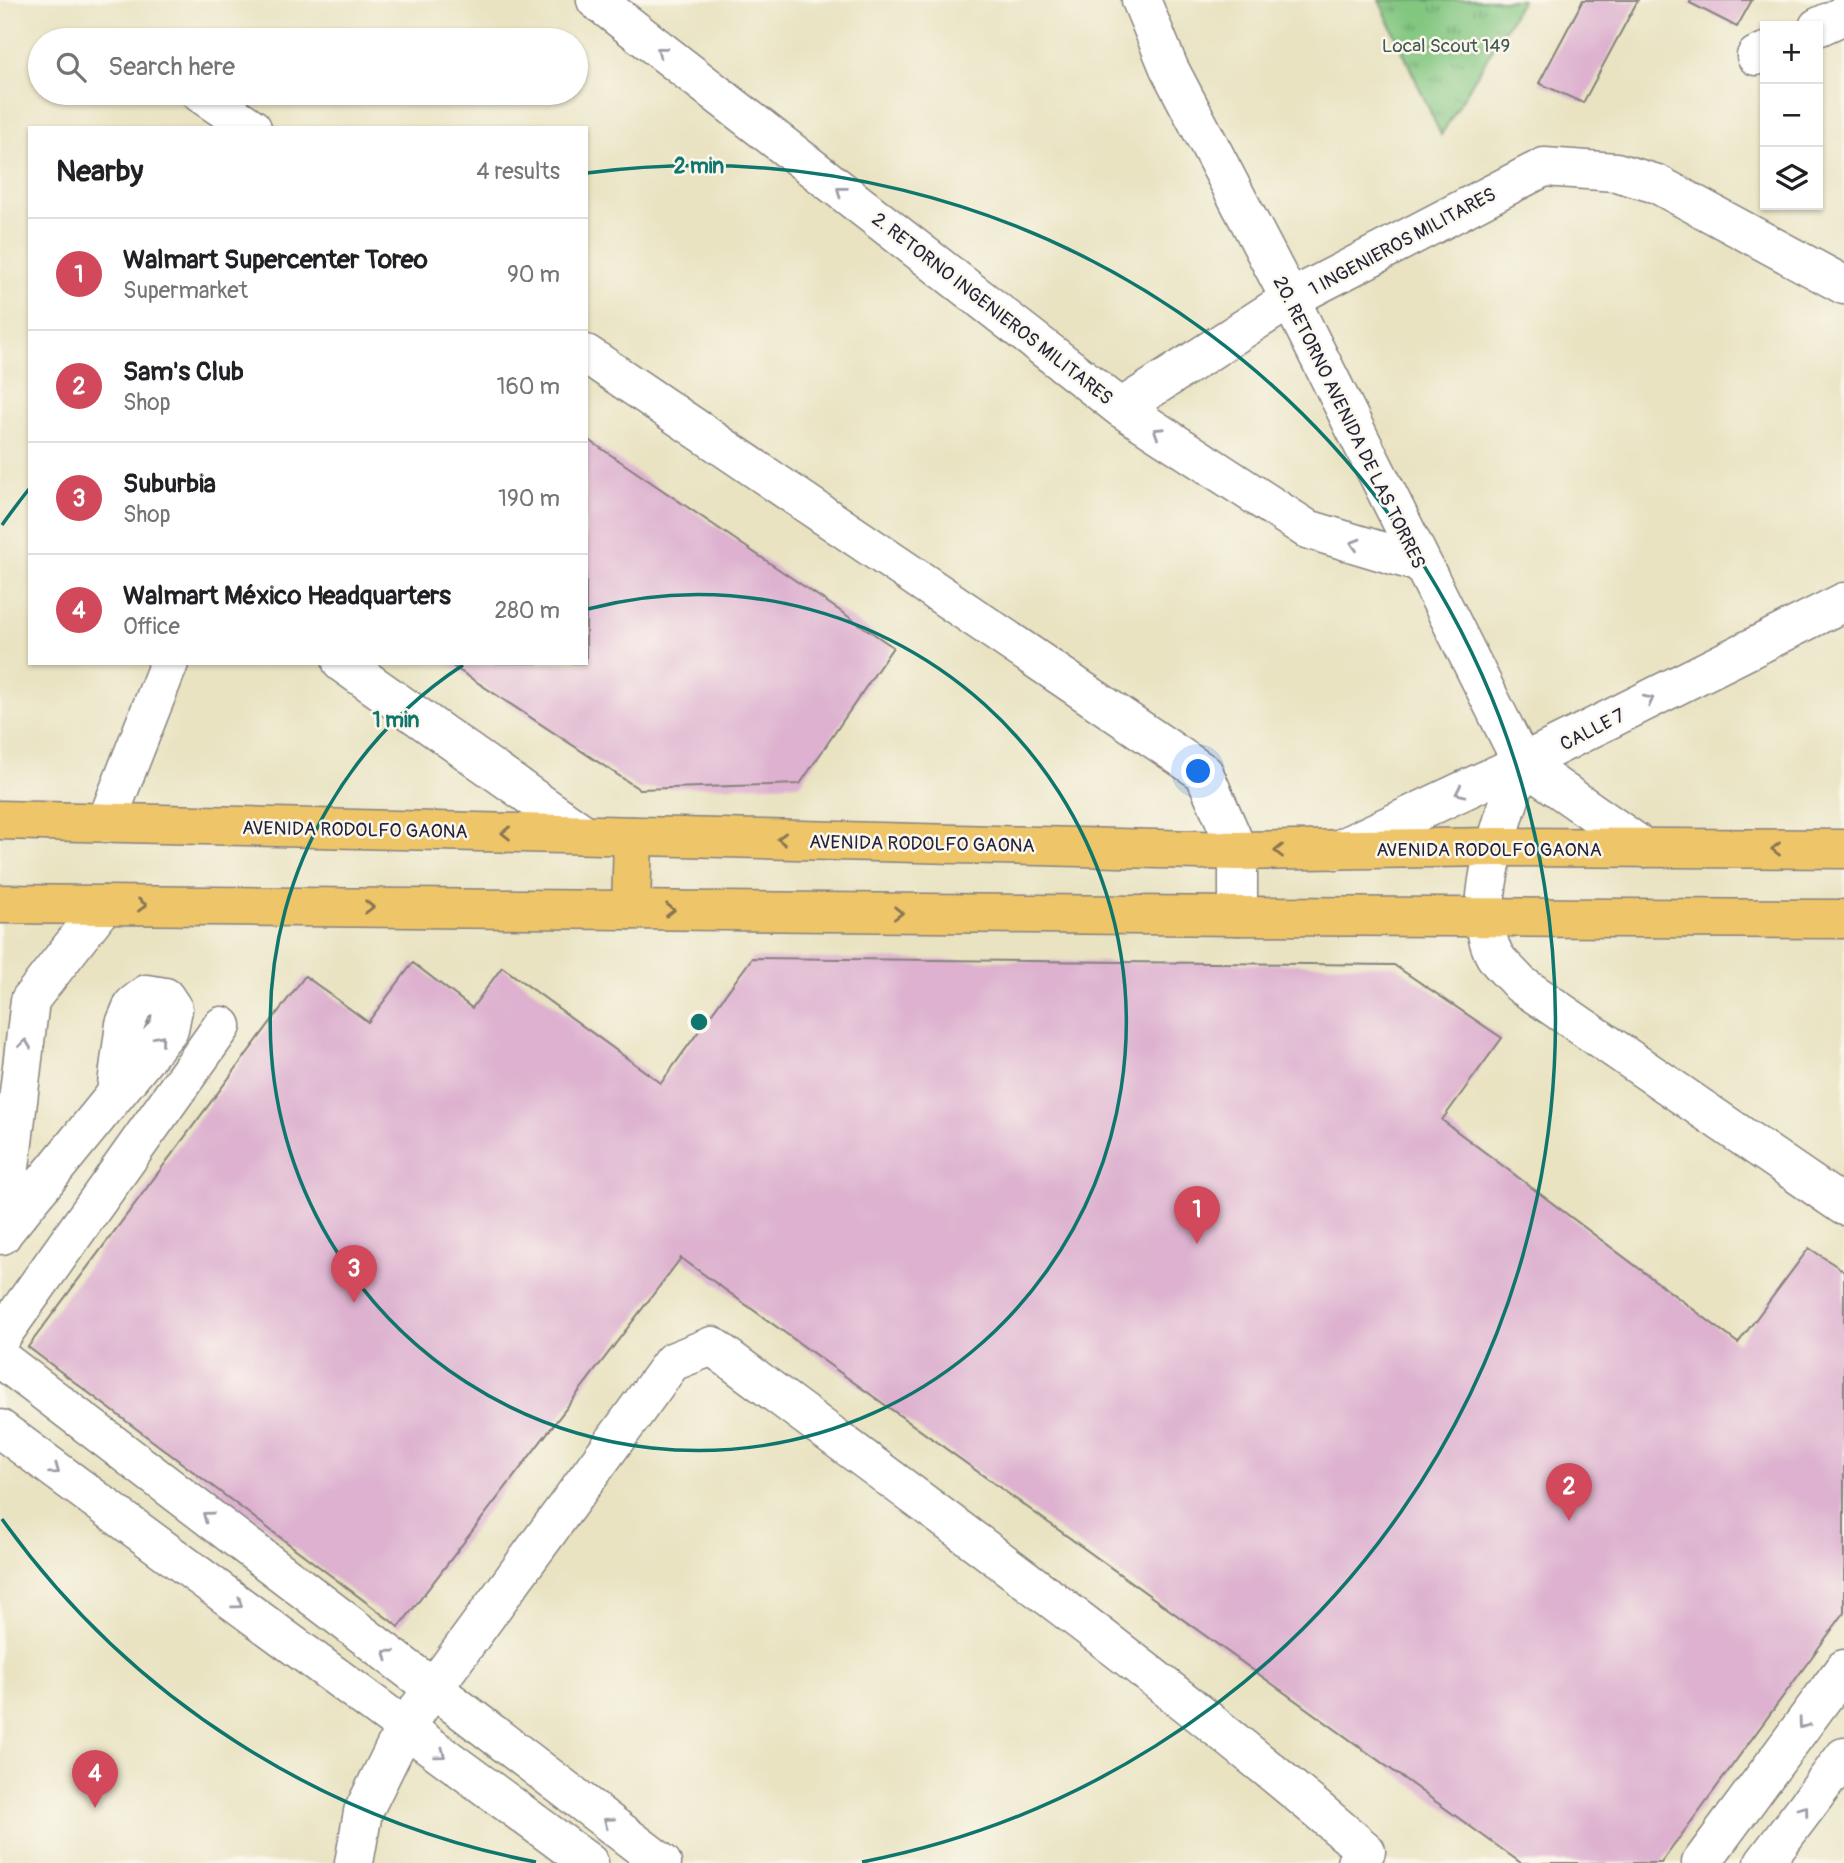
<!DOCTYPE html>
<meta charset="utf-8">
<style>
:root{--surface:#fff;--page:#f6f6f6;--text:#202124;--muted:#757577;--line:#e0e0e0;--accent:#d1495b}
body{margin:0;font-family:Pangolin,sans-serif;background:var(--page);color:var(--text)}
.controls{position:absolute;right:21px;top:21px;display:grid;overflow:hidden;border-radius:0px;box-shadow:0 2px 5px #0004}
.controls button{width:63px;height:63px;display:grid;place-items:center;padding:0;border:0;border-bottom:2px solid var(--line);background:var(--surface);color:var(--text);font:35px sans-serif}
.you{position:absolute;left:1199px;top:772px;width:24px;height:24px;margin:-18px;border:5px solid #fff;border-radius:50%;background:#1a73e8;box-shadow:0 0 0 10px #1a73e833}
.badge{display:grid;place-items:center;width:46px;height:46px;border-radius:50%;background:var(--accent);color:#fff;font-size:23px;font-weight:700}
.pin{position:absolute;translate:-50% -58px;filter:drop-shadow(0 2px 4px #0008)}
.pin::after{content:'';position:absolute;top:37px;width:24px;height:21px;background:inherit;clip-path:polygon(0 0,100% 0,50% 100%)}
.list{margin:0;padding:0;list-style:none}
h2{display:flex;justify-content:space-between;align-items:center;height:91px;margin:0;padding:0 28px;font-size:30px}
h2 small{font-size:23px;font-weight:400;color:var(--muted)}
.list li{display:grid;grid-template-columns:46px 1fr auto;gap:21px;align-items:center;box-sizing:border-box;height:112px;padding:0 28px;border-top:2px solid var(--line)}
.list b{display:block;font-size:26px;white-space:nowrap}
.list p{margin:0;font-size:23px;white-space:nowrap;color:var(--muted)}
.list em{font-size:23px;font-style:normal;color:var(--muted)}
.icon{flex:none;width:38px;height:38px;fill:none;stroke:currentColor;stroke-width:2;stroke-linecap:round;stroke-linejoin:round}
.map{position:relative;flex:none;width:1844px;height:1863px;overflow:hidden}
.search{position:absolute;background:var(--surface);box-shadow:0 2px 5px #0004;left:28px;top:28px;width:560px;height:77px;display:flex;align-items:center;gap:18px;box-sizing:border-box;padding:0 24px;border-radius:38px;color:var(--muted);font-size:26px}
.panel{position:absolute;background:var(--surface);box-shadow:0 2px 5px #0004;left:28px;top:126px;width:560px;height:539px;border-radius:0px}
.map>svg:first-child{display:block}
.park{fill:url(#park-tufts);stroke:#52745e;stroke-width:2}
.building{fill:#ddb1cf}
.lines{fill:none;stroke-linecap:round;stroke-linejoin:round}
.minor-casing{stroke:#86827e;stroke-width:41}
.major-casing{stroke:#86827e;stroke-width:41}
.minor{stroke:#fff;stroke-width:38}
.major{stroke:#eec569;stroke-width:38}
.oneway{stroke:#9c9ca7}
.oneway2{stroke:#887452}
.ring{fill:none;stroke:#0f766e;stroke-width:3.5}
.labels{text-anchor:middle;stroke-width:5;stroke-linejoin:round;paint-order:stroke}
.park-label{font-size:19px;fill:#445b53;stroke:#fbf7ec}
.street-label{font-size:19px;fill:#22223b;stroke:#fbf7ec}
.centre{fill:#0f766e;stroke:#fbf7ec;stroke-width:3.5}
.ring-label{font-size:21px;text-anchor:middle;font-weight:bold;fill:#0f766e;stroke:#fbf7ec;stroke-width:5;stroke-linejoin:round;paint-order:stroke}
</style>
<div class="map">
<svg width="1844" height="1863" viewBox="0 0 1844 1863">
<defs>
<pattern id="park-tufts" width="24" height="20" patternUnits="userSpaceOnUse" patternTransform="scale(1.75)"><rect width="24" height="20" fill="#82c680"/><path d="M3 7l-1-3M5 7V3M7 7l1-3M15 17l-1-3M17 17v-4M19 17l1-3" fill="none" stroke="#6aa06a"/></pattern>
</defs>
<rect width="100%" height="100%" fill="#fbf7ec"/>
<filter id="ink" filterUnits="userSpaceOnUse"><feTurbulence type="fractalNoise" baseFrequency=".0143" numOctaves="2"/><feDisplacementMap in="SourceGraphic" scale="14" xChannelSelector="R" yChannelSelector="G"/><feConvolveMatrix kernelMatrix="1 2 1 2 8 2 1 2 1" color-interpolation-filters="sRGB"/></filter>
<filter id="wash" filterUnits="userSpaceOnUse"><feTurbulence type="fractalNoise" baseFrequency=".00686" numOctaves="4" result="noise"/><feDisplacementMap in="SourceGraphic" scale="28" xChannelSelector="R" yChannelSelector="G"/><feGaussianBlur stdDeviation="1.57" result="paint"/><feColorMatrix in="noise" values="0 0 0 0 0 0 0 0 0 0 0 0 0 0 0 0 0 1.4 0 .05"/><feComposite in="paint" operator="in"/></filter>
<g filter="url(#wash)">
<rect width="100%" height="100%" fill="#e9e3c2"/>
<path class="park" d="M1379,0H1522L1441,135Z"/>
<g id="blocks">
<g class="building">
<path d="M1583,0H1638L1583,103L1539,83Z"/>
<path d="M1691,0H1752L1737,27L1690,3Z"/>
<path d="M586,438L893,647L800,784L639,789L448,663H586Z"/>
<path d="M752,958L1394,965L1502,1038L1442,1120L1738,1343L1809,1248L1844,1271V1613L1661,1863H1521L681,1258L399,1627L28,1347L305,976L368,1022L413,963L472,1008L502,967L661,1083Z"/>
</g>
</g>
</g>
<g filter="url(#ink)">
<use href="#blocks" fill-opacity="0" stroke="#86827e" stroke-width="2"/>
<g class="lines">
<defs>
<g id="minor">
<path d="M596,0L1121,408L1307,529L1420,563"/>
<path d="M1141,0L1169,68L1290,299L1522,763C1506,812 1467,908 1495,956C1501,966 1513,975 1520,984L1844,1206"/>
<path d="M1818,27L1844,15"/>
<path d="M1756,56L1765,52"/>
<path d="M200,93L252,128"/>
<path d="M586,354L1204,773L1238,851V916"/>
<path d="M1121,408L1290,299L1544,167L1616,172L1657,184L1844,285"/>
<path d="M342,663L584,834"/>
<path d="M1522,763L1644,848"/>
<path d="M106,823L169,663"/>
<path d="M1337,850L1522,763L1844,602"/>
<path d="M2,1234L169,1029L173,1009L165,997L147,994L133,1005L125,1024L116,1092"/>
<path d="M2,1235L30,1000L104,905"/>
<path d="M0,1338L222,1026"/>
<path d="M0,1358L662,1863"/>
<path d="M0,1429L589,1863"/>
<path d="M354,1863L363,1812L405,1727L672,1362L712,1346C933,1511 1157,1671 1366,1851L1356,1863"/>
<path d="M1701,1863L1844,1669"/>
<path d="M1764,1863L1844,1757"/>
</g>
<g id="major">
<path d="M0,820L1238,851L1495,847L1844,849"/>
<path d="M0,904L1238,916L1844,919"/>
<path d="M631,910L633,836"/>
</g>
</defs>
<use href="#minor" class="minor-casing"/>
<use href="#major" class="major-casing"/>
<use href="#minor" class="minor"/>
<use href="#major" class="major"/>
</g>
<defs><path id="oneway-chevron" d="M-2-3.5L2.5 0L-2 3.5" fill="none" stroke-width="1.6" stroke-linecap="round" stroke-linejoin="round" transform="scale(1.75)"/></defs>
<g class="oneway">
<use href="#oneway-chevron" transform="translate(661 51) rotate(-142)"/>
<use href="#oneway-chevron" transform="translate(841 191) rotate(-142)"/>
<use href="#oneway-chevron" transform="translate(1158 432) rotate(-147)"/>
<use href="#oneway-chevron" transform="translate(1355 544) rotate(-163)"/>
<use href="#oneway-chevron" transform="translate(1649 700) rotate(-27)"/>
<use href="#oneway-chevron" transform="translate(1460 792) rotate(155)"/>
<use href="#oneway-chevron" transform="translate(160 1039) rotate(-50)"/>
<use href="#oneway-chevron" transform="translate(25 1044) rotate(-83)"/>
<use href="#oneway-chevron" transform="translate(55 1470) rotate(36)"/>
<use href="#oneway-chevron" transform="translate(207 1516) rotate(-143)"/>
<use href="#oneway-chevron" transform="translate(238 1604) rotate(36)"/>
<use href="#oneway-chevron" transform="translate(388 1654) rotate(-143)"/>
<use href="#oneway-chevron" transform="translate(1803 1724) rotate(126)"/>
<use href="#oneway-chevron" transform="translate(441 1754) rotate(37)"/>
<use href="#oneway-chevron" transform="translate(1804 1810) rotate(-53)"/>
<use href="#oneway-chevron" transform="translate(608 1822) rotate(-143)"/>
</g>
<g class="oneway2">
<use href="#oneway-chevron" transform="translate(506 833) rotate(-179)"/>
<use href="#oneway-chevron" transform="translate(782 839) rotate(-179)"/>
<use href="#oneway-chevron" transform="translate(1776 849) rotate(-180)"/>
<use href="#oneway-chevron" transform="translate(1279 851) rotate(180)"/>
<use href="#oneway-chevron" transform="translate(142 905) rotate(1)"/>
<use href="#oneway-chevron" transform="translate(369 907) rotate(1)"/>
<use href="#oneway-chevron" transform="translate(670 910) rotate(1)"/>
<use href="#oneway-chevron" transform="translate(898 913) rotate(1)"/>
</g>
</g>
<g class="ring">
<path d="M588 609A428 428 0 1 1 463 665"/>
<path d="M536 1862A856 856 0 0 1 2 1519M2 525A856 856 0 0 1 29 489M587 173A856 856 0 0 1 862 1862"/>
</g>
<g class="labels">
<g class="park-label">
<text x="1446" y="52">Local Scout 149</text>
</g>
<g class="street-label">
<text transform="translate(1402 241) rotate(-28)" y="7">1 INGENIEROS MILITARES</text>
<text transform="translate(993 308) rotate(38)" y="7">2. RETORNO INGENIEROS MILITARES</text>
<text transform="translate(1350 422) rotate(64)" y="7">2O. RETORNO AVENIDA DE LAS TORRES</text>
<text transform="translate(1592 729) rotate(-27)" y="7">CALLE 7</text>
<text transform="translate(355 829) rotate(1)" y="7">AVENIDA RODOLFO GAONA</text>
<text transform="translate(922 843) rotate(1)" y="7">AVENIDA RODOLFO GAONA</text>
<text x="1489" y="856">AVENIDA RODOLFO GAONA</text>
</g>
</g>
<circle cx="699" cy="1022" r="10" class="centre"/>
<g class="ring-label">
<text x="699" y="173">2 min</text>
<text x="396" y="727">1 min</text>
</g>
</svg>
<div class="controls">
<button>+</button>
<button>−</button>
<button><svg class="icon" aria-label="layers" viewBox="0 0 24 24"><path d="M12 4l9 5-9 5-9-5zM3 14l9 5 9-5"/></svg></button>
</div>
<div class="you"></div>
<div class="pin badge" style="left:1197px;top:1244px">1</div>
<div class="pin badge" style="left:1569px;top:1521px">2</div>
<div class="pin badge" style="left:354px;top:1303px">3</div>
<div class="pin badge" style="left:95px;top:1808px">4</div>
<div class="search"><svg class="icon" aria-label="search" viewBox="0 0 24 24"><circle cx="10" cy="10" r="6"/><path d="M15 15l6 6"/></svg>Search here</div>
<section class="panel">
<h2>Nearby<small>4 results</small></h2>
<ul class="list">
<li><span class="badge">1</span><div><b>Walmart Supercenter Toreo</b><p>Supermarket</p></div><em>90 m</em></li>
<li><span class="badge">2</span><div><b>Sam's Club</b><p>Shop</p></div><em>160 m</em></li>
<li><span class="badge">3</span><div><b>Suburbia</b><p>Shop</p></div><em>190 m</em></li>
<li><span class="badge">4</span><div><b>Walmart México Headquarters</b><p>Office</p></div><em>280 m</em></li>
</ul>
</section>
</div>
